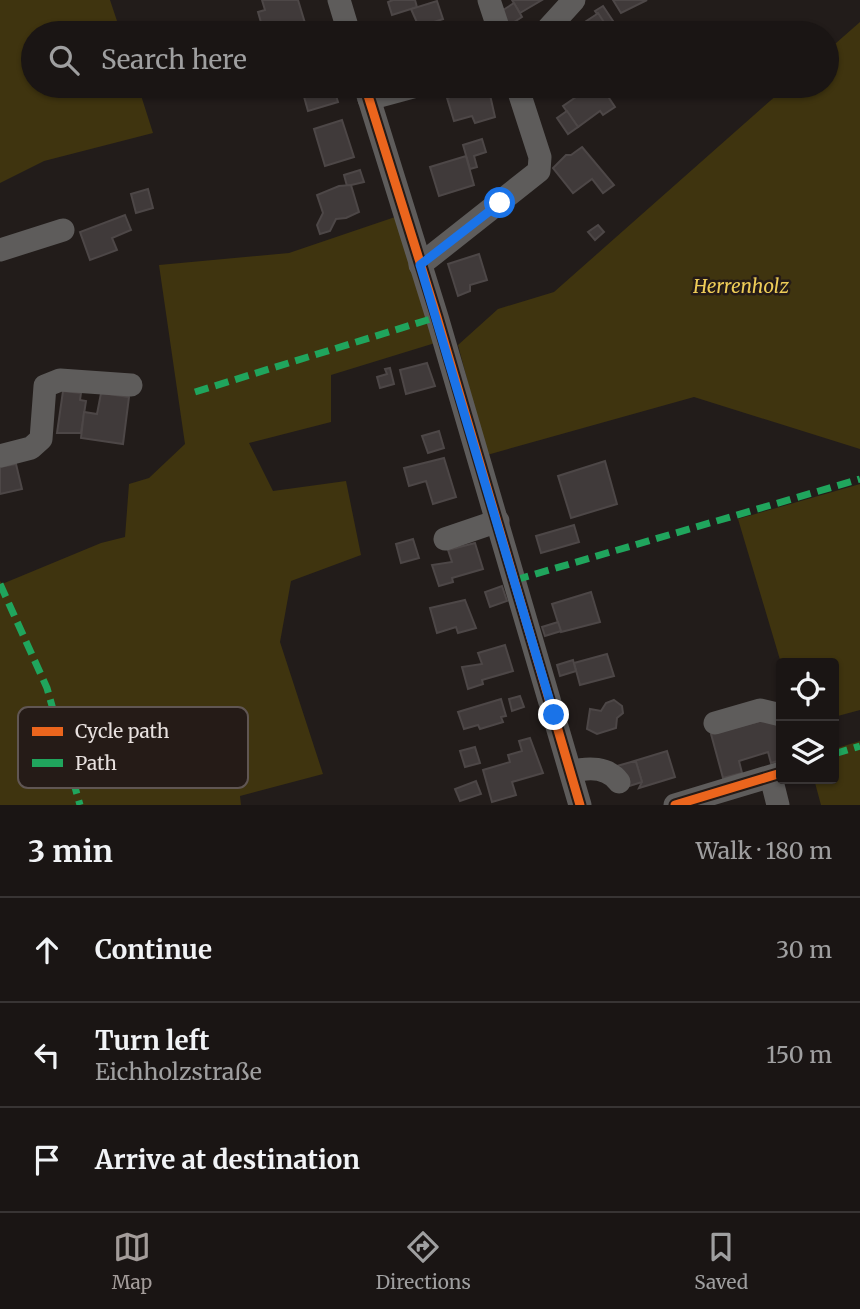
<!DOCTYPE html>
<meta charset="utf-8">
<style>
:root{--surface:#1a1514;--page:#231e1d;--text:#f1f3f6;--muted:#9f9fa0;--line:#383434;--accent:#a39c9a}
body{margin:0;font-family:Merriweather,serif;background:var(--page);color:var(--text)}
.controls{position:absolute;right:21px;bottom:21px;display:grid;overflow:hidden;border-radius:7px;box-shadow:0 2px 5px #0004}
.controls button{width:63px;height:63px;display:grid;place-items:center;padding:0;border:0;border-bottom:2px solid var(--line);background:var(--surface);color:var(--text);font:35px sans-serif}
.stop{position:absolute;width:21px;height:21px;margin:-16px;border:5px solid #1a73e8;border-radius:50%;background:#fff}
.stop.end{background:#1a73e8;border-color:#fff;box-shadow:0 2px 7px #0008}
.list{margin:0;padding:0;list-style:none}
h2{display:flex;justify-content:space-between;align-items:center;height:91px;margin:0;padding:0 28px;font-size:30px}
h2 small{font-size:23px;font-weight:400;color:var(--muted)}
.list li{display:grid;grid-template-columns:46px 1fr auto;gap:21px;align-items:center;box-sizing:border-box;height:105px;padding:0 28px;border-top:2px solid var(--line)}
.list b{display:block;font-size:26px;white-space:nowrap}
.list p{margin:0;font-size:23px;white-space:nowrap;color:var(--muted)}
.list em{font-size:23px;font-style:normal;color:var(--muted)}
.icon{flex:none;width:38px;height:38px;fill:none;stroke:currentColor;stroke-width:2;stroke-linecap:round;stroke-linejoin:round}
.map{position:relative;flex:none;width:860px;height:805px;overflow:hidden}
.search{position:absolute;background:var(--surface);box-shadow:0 2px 5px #0004;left:21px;right:21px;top:21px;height:77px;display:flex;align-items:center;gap:18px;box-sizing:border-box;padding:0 24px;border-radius:38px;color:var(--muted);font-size:26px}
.sheet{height:406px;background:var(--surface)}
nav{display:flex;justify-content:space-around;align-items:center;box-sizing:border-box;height:98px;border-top:2px solid var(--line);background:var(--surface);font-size:19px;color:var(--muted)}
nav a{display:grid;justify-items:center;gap:4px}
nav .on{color:var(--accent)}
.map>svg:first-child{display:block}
.green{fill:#3f340f}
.building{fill:#403a3a;stroke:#4d4747;stroke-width:2}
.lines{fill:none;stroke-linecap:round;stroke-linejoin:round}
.minor{stroke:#5e5c5b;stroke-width:23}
.quiet{stroke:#20a55d;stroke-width:7;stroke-dasharray:14 7;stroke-linecap:butt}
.cycleway-casing{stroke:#251b17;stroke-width:13}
.cycleway{stroke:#eb651d;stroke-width:9}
.route{stroke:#1a73e8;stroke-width:9}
.labels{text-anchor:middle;stroke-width:5;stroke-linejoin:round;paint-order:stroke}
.park-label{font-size:19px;font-style:italic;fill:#eecc58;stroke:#251b17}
.key{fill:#251b17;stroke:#605653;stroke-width:2}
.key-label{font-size:19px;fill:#e8e1df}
</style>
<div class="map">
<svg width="860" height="805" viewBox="0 0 860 805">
<rect width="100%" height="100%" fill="#221c1a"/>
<g class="green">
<path d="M0,0H110L121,33H33V86H138L153,133L44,161L0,183Z"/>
<path d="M860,22V449L694,397L487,455L458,345L498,309L554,292L787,86H827V51Z"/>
<path d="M398,216L435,343L331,375V422L249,443L273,491L346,481L361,555L291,581L280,642L323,774L240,796L241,805H0V581L2,584L101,543L125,537L129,484L149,478L185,444L159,265L289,253Z"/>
<path d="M860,484V710L834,717V663H781L738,519Z"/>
<path d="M860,741V805H821L814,779H834V749Z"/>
</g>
<g class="building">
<path d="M262,0H298L308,33H264L258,12L265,10Z"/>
<path d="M393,0H415L417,7L392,15L388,2Z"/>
<path d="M512,0H542L520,13Z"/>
<path d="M613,0H647L621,13Z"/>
<path d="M437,1L443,19L419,27L411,9Z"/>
<path d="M514,3L522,17L508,26L500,12Z"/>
<path d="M603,6L615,24L608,29L595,11Z"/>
<path d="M598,13L611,33H568L597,14Z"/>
<path d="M418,23L421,33H389Z"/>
<path d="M248,86H272V87L250,93Z"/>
<path d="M292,86H333L338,102L308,111L301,86L293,89Z"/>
<path d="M488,86L495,117L475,123L472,116L454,121L447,98Z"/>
<path d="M592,86H601L615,107L603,115L600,111L578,127L563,106Z"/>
<path d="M567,111L578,127L568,134L557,118Z"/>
<path d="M342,120L354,157L325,166L314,129Z"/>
<path d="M482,139L486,152L474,156L477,167L470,169L463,145Z"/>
<path d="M582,147L614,185L603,193L592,179L573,193L553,168L566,155H571Z"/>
<path d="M466,156L474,185L439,196L430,167Z"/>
<path d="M360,170L364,182L347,186L344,175Z"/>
<path d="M351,185L359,212L346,218L336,219L330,231L320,234L317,225L323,213L317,195L339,186Z"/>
<path d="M148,189L153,208L136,213L131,194Z"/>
<path d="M125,215L131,230L112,238L117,250L90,260L80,232Z"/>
<path d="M598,225L604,232L595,240L588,232Z"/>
<path d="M479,254L487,280L470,285V291L458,296L448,264Z"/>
<path d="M427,363L435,386L406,394L400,370Z"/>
<path d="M390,368L394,384L380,388L377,377L387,374L385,369Z"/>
<path d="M63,391L81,393L80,400L86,401L81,433H57Z"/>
<path d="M101,393L129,397L123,444L81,438L84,412L97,414Z"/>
<path d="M439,431L444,448L428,453L422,436Z"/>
<path d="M444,458L456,497L433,504L426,481L409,486L404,468Z"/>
<path d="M605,461L617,504L571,518L558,476Z"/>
<path d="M16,464L22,489L0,494V467Z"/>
<path d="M574,525L579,542L541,553L536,536Z"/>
<path d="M413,539L419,558L401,563L396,544Z"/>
<path d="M475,543L483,569L452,578L453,582L439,586L432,565L452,562L448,550Z"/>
<path d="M502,586L507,601L490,607L485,592Z"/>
<path d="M591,592L600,622L561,632L552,604Z"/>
<path d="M465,600L476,628L458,633L456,627L437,633L430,608Z"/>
<path d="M558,622L561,631L545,636L542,627Z"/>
<path d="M505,645L513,671L482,680L483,684L468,689L462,667L482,664L478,653Z"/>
<path d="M607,654L614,676L580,685L574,663Z"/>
<path d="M573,660L576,671L560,676L557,665Z"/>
<path d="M520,696L524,707L512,711L509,699Z"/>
<path d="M501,699L506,716L501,717L503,722L480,729L478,725L464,729L458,712Z"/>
<path d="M614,700L622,706L623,713L617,718L616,728L597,734L587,729L590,709L601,711L606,703Z"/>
<path d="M775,717L781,741V760L771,763L768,752L739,761L742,773L723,778L711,734Z"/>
<path d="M530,738L543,773L512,782L516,795L492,802L483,770L510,762L508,755L522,751L519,741Z"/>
<path d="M475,747L480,763L465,767L460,751Z"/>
<path d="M667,751L675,777L639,788L642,782L636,762H631Z"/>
<path d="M631,762H636L642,782L623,788L617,766Z"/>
<path d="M476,781L481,794L460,801L455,789Z"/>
</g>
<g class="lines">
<g class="minor">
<path d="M339,0L349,33"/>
<path d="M489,0L500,33"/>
<path d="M544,33L574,0"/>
<path d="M365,86L437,317L580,805"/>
<path d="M369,99L417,86"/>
<path d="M0,250L63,230"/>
<path d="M420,265L539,171L540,157L517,86"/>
<path d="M0,456L31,448L41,439L45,386L60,380L131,385"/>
<path d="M445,539L498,521"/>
<path d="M715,723L760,710L781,715"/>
<path d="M571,772C588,767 608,767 619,782"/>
<path d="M771,777L778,805"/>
<path d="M675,805L781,773"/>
</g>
<g class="quiet">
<path d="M195,392L437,317"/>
<path d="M515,580L860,479"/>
<path d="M0,584L47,688L80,805"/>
<path d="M834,754L860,746"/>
</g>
<defs>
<g id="cycleway">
<path d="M365,86L437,317L580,805"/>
<path d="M675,805L781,773"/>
</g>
</defs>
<use href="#cycleway" class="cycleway-casing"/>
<use href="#cycleway" class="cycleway"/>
</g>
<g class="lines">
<path class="route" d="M500,203L420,265L554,715"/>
</g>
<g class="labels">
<g class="park-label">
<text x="741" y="293">Herrenholz</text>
</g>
</g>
<rect x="18" y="707" width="230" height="81" rx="10" class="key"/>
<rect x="32" y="727" width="31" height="9" fill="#eb651d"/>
<rect x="32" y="759" width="31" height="8" fill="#20a55d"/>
<g class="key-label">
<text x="75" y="738">Cycle path</text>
<text x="75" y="770">Path</text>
</g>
</svg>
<div class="controls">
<button><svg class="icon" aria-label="locate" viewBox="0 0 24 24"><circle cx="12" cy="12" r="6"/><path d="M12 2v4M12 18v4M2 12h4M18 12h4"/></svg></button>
<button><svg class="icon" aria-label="layers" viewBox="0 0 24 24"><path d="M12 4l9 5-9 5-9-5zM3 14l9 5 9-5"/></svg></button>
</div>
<div class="stop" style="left:500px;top:203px"></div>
<div class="stop end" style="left:554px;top:715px"></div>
<div class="search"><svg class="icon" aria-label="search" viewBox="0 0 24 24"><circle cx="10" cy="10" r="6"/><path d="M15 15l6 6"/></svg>Search here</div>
</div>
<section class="sheet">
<h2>3 min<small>Walk · 180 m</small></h2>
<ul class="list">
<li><svg class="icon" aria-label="ahead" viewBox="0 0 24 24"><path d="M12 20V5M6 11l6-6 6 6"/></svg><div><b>Continue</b></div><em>30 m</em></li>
<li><svg class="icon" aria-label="left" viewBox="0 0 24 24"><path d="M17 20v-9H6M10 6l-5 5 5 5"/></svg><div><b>Turn left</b><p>Eichholzstraße</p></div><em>150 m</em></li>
<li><svg class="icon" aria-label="arrive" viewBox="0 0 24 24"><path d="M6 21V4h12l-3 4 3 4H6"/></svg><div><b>Arrive at destination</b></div></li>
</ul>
</section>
<nav>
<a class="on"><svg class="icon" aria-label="map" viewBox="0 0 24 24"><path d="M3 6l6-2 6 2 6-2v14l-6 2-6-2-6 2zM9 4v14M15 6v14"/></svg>Map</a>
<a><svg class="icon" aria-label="directions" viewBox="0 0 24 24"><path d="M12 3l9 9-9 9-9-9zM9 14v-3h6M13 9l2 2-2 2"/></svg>Directions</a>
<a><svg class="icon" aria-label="saved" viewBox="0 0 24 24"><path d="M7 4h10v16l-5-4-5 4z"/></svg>Saved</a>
</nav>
